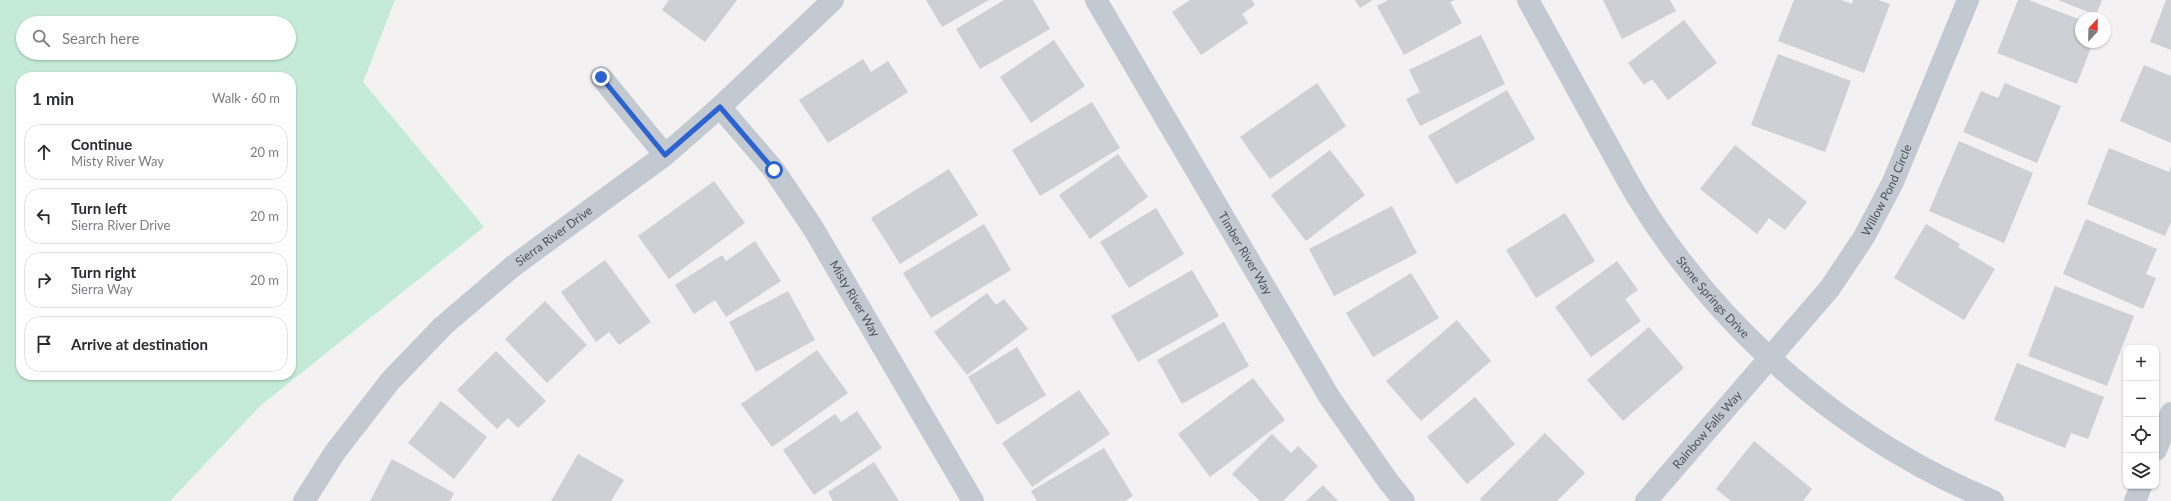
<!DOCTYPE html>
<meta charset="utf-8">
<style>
:root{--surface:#fff;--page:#f7f7f7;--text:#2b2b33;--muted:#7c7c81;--line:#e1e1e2}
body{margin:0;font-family:Lato,sans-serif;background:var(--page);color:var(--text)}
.controls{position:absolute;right:12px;bottom:12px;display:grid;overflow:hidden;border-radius:8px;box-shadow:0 1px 3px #0004}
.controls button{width:36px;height:36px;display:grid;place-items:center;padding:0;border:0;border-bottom:1px solid var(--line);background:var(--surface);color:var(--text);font:20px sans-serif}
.compass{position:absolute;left:2075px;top:12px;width:36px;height:36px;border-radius:50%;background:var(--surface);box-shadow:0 1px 3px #0004;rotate:22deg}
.stop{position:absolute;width:12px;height:12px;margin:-9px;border:3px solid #2d63d1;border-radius:50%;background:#fff}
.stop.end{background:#2d63d1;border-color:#fff;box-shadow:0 1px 4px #0008}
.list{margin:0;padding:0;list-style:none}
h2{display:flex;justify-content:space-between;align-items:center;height:52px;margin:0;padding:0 16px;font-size:17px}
h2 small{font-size:13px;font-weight:400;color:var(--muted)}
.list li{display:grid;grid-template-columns:26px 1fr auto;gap:12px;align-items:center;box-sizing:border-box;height:56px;margin:0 8px 8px;padding:0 8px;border:1px solid var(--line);border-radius:16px}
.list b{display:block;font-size:15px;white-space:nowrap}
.list p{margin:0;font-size:13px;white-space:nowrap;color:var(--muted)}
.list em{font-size:13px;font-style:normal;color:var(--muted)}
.icon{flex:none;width:22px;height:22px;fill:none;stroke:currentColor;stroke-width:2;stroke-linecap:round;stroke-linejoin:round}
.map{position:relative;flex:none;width:2171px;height:501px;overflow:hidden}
.search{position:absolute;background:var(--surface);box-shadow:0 1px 3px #0004;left:16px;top:16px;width:280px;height:44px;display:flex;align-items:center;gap:10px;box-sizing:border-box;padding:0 14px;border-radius:22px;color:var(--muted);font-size:15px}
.panel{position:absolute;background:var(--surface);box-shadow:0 1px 3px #0004;left:16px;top:72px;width:280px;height:308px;border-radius:16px}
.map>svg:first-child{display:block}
.green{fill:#c4ebd7;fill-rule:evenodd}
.building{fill:#ced0d5}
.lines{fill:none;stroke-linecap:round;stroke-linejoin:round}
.minor{stroke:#c3c9d1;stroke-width:22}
.route{stroke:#2d63d1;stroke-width:5}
.labels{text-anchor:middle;stroke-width:3.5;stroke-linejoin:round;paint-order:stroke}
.street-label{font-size:12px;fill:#4a525c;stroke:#fff}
</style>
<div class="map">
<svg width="2171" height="501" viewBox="0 0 2171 501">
<rect width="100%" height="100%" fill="#f3f1f1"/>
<path class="green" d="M0,0H395L363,82L484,227L260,406L170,501H0ZM23,23H289V53H23ZM21,77H291V375H21Z"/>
<g class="building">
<path d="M669,0H737L705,42L662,10Z"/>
<path d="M926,0H989L942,27Z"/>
<path d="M1004,0H1033L1050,29L980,69L956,29Z"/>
<path d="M1190,0H1252L1255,5L1242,14L1248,23L1201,55L1172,12Z"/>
<path d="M1355,0H1373L1360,8Z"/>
<path d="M1388,0H1455L1450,2L1462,23L1404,55L1377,6Z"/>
<path d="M1603,0H1670L1676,11L1622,39Z"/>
<path d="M1794,0H1841L1852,4L1853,0H1878L1890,4L1864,73L1778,41Z"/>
<path d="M2018,0H2029L2081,20V42H2093L2077,84L1997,53Z"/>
<path d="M2058,0H2102L2096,15Z"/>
<path d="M2166,0H2171V50L2150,42Z"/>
<path d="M1684,20L1717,63L1668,100L1652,79L1644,85L1628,63Z"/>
<path d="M1481,35L1505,84L1420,126L1406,99L1420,92L1409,70Z"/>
<path d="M1054,40L1085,86L1031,123L1000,77Z"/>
<path d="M1778,54L1851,81L1825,152L1751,125Z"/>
<path d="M863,59L871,72L888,61L908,92L828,143L799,100Z"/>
<path d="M2144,65L2171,76V143L2120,121Z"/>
<path d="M1317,83L1346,126L1270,179L1240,137Z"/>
<path d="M2005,83L2061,106L2037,163L1963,132L1981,91L1998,98Z"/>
<path d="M1507,90L1535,139L1456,184L1428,136Z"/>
<path d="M1092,102L1120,148L1040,196L1012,150Z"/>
<path d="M1959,141L2033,173L2004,243L1929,211Z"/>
<path d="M1735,145L1807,202L1785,230L1769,218L1757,234L1700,189Z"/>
<path d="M2109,148L2169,172L2171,166V222L2165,236L2087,204Z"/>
<path d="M1330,150L1365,195L1306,241L1271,195Z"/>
<path d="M1118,154L1148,197L1090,239L1059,195Z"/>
<path d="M949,169L978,215L900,264L871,218Z"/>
<path d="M714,181L745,223L669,279L638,236Z"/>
<path d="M1392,206L1417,253L1334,296L1309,249Z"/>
<path d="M1156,208L1184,254L1129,288L1100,242Z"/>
<path d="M1565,213L1595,261L1536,298L1506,250Z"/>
<path d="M2086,219L2157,249L2146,274L2156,278L2143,309L2063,274Z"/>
<path d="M984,224L1011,270L931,318L903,273Z"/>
<path d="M1926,224L1960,244L1958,247L1995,269L1964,320L1894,278Z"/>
<path d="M755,241L781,281L726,317L715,300L694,314L675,285L722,255L726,261Z"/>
<path d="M605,260L651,322L619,345L609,332L596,342L561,292Z"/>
<path d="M1617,261L1638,290L1625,299L1641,321L1591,357L1555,307Z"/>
<path d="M1192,270L1219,316L1138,362L1111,316Z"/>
<path d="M1411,273L1439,318L1373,357L1346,313Z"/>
<path d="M2055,286L2134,316L2107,386L2028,356Z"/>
<path d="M788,291L815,340L756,372L729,322Z"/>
<path d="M987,293L996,305L1004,299L1028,329L967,375L934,332Z"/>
<path d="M545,301L587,345L547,383L505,339Z"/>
<path d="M1457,320L1491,361L1421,421L1386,381Z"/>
<path d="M1224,322L1249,366L1182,404L1157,360Z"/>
<path d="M1649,327L1684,368L1623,421L1587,380Z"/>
<path d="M1017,347L1046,395L997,425L968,377Z"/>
<path d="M817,350L848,393L772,447L741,404Z"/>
<path d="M496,351L546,401L518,428L508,418L497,429L457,390Z"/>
<path d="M2017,363L2104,397L2088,439L2071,433L2065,448L1994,420Z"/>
<path d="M1253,378L1285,420L1210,477L1178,434Z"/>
<path d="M1079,390L1110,434L1032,487L1002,443Z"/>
<path d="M1475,397L1515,444L1467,484L1427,437Z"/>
<path d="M441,401L487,437L454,479L408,443Z"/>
<path d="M857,411L882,448L814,495L783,450L835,414L841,422Z"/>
<path d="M1545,433L1585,473L1557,501H1482L1480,499Z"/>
<path d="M1272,434L1291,453L1298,446L1318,466L1283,501H1260L1232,474Z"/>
<path d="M1754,441L1812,489L1803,501H1731L1716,489Z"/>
<path d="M1104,448L1133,496L1125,501H1037L1031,491Z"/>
<path d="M578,454L624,480L611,501H551Z"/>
<path d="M392,459L454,493L450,501H370Z"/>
<path d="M874,462L899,501H833L828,492Z"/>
<path d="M1323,485L1338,501H1306Z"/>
</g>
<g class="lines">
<g class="minor">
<path id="s1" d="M1096,0L1330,398L1388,481L1404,501"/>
<path id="s2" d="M1528,0C1553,45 1578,90 1603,136C1615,157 1626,179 1639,200C1722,334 1848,441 1993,501"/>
<path d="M601,77L665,155"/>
<path id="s3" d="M720,107L774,170L813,228L973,501"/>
<path d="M2156,450L2171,413"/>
<path id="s4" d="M304,501L335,452L391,380L443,326L512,267L665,155L720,107L833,0"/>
<path id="s5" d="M1646,501L1830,288L1864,237L1893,182L1968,0"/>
<path d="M2135,501L2141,486"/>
</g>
</g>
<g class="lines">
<path class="route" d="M601,77L665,155L720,107L774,170"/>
</g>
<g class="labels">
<g class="street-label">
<text dy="4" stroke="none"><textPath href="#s5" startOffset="395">Willow Pond Circle</textPath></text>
<text dy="4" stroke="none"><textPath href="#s4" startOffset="367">Sierra River Drive</textPath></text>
<text dy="4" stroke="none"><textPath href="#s1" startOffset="294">Timber River Way</textPath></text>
<text dy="4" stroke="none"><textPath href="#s2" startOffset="351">Stone Springs Drive</textPath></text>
<text dy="4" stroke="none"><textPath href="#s3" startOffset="235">Misty River Way</textPath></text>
<text dy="4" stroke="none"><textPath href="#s5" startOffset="94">Rainbow Falls Way</textPath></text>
</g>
</g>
</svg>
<div class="controls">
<button>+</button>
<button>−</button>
<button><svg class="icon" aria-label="locate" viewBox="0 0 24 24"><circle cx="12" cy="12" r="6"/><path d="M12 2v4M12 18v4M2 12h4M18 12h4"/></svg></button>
<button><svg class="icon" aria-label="layers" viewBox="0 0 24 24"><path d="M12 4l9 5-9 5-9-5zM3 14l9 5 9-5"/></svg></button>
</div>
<svg class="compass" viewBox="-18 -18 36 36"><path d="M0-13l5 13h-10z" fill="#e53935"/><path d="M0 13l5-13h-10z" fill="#7c7c81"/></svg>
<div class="stop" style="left:774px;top:170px"></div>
<div class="stop end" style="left:601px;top:77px"></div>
<div class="search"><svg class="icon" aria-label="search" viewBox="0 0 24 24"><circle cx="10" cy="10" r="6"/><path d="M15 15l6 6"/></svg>Search here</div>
<section class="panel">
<h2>1 min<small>Walk · 60 m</small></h2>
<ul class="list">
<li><svg class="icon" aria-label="ahead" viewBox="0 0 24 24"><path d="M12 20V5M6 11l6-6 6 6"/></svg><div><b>Continue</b><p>Misty River Way</p></div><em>20 m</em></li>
<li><svg class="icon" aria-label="left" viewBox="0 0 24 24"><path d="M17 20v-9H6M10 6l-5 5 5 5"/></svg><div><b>Turn left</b><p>Sierra River Drive</p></div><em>20 m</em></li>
<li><svg class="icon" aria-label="right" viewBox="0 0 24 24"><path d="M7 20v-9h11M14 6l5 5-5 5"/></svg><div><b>Turn right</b><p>Sierra Way</p></div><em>20 m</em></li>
<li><svg class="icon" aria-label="arrive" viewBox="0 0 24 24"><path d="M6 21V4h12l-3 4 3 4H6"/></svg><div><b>Arrive at destination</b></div></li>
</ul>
</section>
</div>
